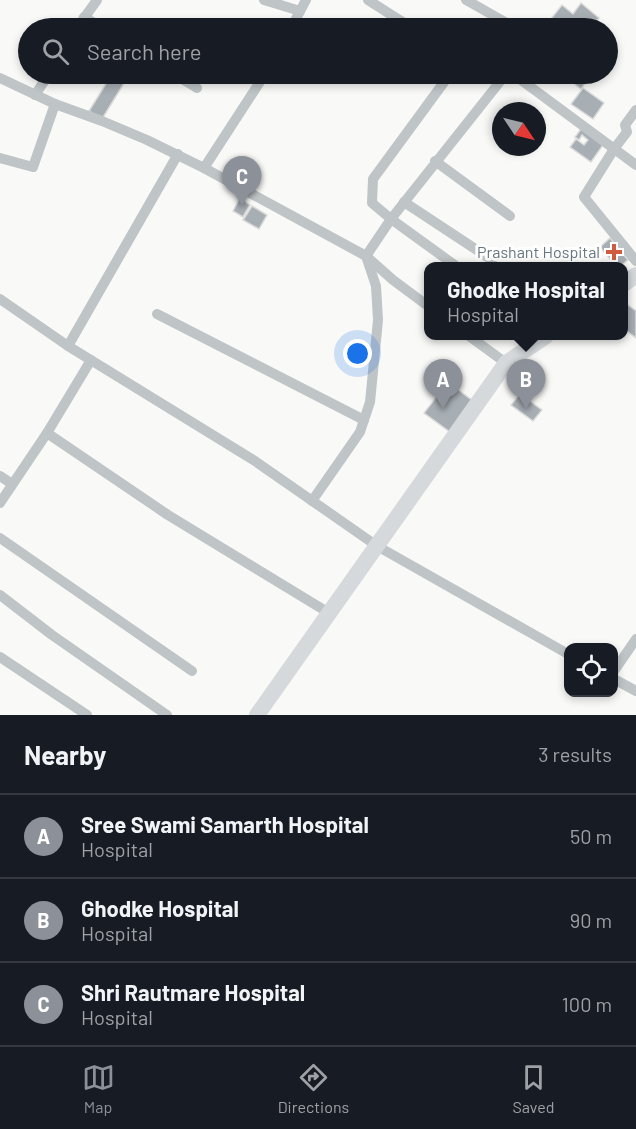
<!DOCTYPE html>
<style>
:root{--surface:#171b24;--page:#242831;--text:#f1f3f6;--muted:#9ea1a6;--line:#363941;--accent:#8c9099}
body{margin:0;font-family:Barlow,sans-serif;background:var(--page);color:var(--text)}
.controls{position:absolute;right:18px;bottom:18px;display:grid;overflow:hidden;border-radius:12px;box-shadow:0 3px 9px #0003}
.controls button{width:54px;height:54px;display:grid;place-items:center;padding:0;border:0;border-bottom:2px solid var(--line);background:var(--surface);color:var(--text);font:30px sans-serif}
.compass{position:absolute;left:492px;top:102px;width:54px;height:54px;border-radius:50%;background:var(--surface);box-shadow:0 3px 9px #0003;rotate:125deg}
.you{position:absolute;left:358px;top:354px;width:21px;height:21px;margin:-15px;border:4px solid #fff;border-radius:50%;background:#1a73e8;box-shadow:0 0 0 9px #1a73e833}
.badge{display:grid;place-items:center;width:39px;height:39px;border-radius:50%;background:var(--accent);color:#fff;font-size:20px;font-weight:700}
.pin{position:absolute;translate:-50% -50px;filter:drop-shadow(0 2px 3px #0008)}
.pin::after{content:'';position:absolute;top:32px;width:21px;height:18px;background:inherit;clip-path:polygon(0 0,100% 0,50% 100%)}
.popup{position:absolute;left:424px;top:262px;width:204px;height:78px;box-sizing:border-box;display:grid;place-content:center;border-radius:12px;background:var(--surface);filter:drop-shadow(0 2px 4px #0005);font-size:20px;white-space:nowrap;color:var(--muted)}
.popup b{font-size:22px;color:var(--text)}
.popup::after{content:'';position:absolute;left:50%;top:100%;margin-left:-12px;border:12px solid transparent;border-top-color:var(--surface)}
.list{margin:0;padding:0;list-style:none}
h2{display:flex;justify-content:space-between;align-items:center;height:78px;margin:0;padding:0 24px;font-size:26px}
h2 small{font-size:20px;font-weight:400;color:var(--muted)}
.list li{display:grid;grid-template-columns:39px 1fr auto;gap:18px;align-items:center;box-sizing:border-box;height:84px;padding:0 24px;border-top:2px solid var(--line)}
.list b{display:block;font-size:22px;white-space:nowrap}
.list p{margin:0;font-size:20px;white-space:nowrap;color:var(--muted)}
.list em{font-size:20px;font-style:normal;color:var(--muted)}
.icon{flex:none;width:33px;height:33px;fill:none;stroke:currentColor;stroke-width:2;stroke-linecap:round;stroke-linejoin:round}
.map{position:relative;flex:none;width:636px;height:715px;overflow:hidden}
.search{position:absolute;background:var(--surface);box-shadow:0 3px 9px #0003;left:18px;right:18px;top:18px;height:66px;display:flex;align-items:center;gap:15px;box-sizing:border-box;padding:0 21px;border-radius:33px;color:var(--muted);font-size:22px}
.sheet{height:330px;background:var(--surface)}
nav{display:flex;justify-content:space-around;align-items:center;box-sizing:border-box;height:84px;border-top:2px solid var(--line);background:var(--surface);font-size:16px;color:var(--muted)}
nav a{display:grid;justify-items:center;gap:3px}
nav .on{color:var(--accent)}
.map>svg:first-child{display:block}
.building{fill:#a7aeb4;stroke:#dbdbda;stroke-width:1.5}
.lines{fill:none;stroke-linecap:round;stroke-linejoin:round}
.street{stroke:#bfc4c7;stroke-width:10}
.primary{stroke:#d5d9db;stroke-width:16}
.poi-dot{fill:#d05b41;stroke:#fff;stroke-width:2}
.labels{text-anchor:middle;stroke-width:6;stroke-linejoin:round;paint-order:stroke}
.poi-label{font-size:16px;fill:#67767f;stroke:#fff;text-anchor:end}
</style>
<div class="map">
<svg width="636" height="715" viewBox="0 0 636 715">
<rect width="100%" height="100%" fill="#f9f9f8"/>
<g class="building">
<path d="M581,3L599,18L590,28H553L547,24L562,5L573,14Z"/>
<path d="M112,74H117L126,80L102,119L89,111Z"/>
<path d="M578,74H592L581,89L572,82Z"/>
<path d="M583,88L604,103L593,119L571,104Z"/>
<path d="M581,129L603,145L591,162L570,147L576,139L584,145L588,140L582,135L579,140L575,137Z"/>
<path d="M240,198L250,205L243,217L233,211Z"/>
<path d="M252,206L267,215L259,229L243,220Z"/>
<path d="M610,238L628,260L620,266H616L600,247Z"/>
<path d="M628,305L636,311V338L624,329V312Z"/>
<path d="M448,382L473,401L450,432L424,413Z"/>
<path d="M520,394L542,410L533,421L511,405Z"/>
</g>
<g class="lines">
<g class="street">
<path d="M264,0L300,11"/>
<path d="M368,0L412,28"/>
<path d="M466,0L505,22"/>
<path d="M84,17L103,28"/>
<path d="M77,28L97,0"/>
<path d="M291,28L306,0"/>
<path d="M174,74L197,88"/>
<path d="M513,74L636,165"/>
<path d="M0,78L55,104L102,121L147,140L204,168L366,256L393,280L428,306"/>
<path d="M35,95L49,74"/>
<path d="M636,110L625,125L627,132L614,149L584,197L636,261"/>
<path d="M0,158L33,167L55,104"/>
<path d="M435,161L510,216"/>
<path d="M204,168L265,74"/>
<path d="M404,202L492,260"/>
<path d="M456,266L391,219L506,74"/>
<path d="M0,299L68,346L255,461L377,546L568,654"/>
<path d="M157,314L364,420"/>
<path d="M469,336L506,363"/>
<path d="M68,346L178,154"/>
<path d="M47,433L168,515L329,613"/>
<path d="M0,476L12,484"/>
<path d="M312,501L360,432L370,402L378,320L376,286L366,256L391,219L372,203L373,179L450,74"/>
<path d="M0,503L47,433L91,360"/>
<path d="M0,538L192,671"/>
<path d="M0,595L52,635L167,715"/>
<path d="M0,657L87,715"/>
<path d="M614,671L636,639"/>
<path d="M614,679L636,691"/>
</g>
<g class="primary">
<path d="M624,284L636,275"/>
<path d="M257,715L506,363L546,336"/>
</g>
</g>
<path class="poi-dot" d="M611 243h6v6h6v6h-6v6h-6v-6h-6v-6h6z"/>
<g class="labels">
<g class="poi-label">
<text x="600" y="258">Prashant Hospital</text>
</g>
</g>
</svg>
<div class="controls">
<button><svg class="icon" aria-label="locate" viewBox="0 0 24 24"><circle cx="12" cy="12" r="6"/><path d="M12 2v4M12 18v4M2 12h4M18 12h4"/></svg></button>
</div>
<svg class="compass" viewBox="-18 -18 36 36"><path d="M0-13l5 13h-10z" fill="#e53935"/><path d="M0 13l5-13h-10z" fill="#9ea1a6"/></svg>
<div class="you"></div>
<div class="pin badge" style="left:443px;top:409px">A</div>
<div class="pin badge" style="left:526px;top:409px">B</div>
<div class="popup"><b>Ghodke Hospital</b>Hospital</div>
<div class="pin badge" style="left:242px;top:206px">C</div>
<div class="search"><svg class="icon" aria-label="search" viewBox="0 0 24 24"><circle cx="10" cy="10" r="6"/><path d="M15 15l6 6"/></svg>Search here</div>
</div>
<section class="sheet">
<h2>Nearby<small>3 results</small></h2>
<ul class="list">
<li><span class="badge">A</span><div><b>Sree Swami Samarth Hospital</b><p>Hospital</p></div><em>50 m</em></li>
<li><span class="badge">B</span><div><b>Ghodke Hospital</b><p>Hospital</p></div><em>90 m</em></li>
<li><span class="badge">C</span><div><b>Shri Rautmare Hospital</b><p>Hospital</p></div><em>100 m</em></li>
</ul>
</section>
<nav>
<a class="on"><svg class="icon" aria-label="map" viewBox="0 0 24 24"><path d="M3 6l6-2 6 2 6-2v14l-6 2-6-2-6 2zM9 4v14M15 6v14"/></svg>Map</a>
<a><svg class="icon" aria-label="directions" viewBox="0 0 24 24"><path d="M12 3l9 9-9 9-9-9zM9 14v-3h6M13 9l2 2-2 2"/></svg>Directions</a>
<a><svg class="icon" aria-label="saved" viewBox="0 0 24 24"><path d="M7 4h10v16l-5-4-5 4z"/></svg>Saved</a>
</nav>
